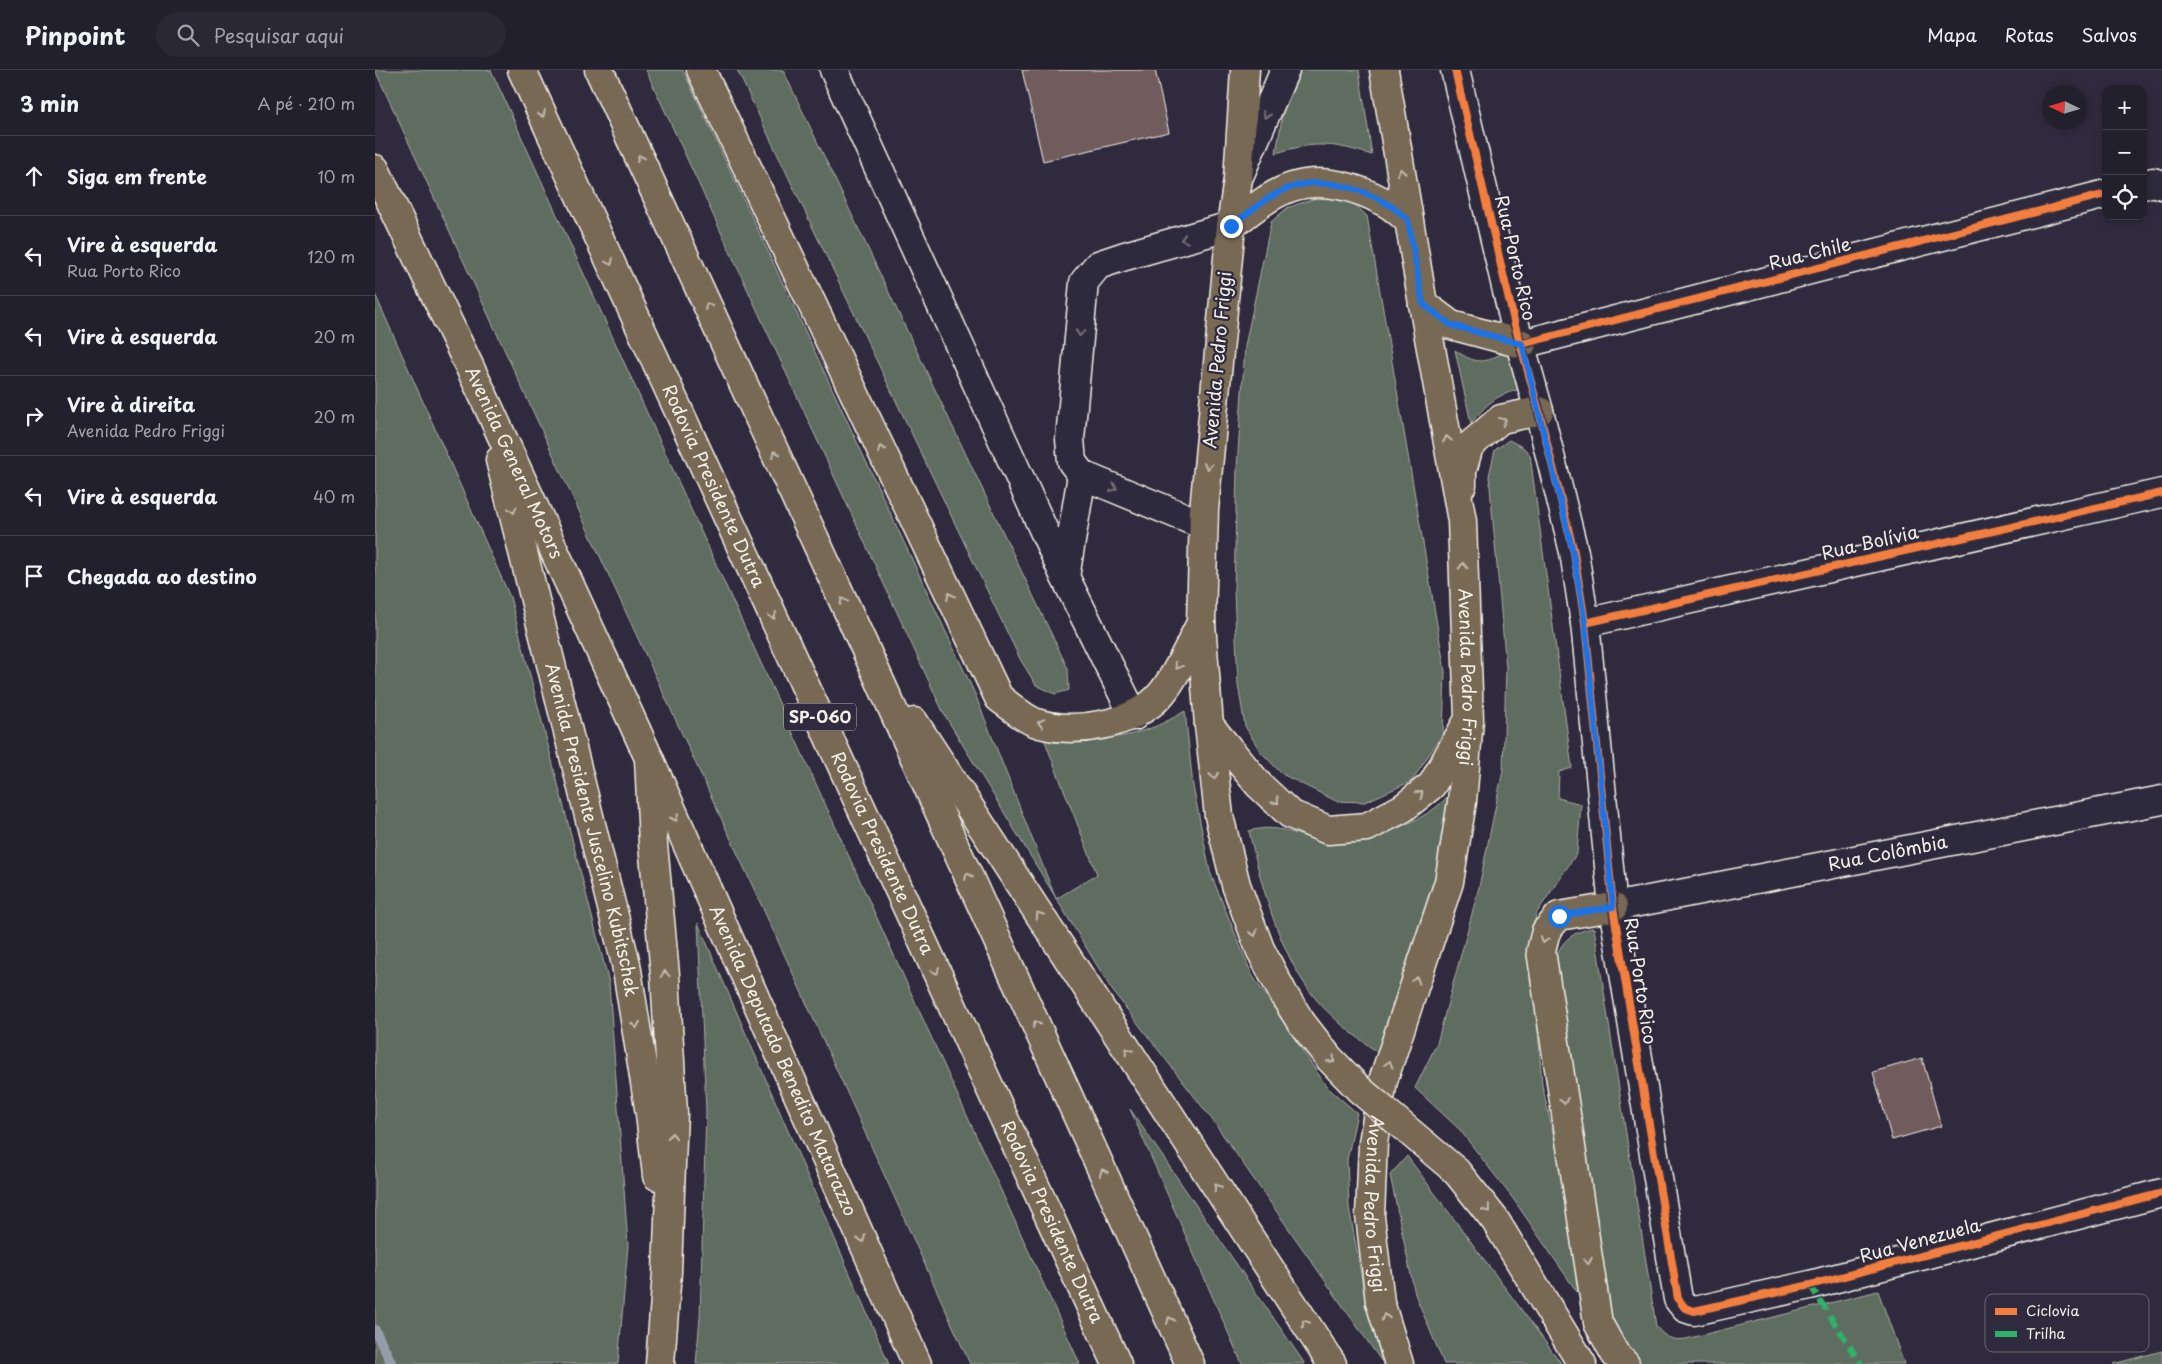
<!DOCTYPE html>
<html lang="pt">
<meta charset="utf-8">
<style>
:root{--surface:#23202e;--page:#2b2836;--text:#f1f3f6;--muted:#a3a3aa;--line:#403e4a}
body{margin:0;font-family:"Playpen Sans",sans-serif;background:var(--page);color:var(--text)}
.controls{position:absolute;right:15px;top:15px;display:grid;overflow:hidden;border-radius:10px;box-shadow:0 2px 8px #0003}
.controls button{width:45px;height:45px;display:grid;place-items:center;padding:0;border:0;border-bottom:1px solid var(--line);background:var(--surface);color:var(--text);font:25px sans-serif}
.compass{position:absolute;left:1667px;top:15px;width:45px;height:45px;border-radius:50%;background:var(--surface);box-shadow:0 2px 8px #0003;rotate:274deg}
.stop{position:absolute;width:15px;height:15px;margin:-11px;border:4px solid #1a73e8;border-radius:50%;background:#fff}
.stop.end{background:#1a73e8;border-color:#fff;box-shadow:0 1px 5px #0008}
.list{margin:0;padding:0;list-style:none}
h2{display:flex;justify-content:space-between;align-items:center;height:65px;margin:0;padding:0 20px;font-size:21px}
h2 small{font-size:16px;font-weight:400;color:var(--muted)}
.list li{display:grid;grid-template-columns:32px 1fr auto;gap:15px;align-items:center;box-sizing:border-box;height:80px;padding:0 20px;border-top:1px solid var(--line)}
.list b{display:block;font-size:19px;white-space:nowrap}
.list p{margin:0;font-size:16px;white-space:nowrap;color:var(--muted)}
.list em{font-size:16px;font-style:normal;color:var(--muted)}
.icon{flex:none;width:28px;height:28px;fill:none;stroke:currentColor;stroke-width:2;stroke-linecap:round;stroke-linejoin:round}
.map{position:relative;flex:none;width:1787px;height:1294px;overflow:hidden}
header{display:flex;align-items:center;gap:30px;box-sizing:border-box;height:70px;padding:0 25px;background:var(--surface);border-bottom:1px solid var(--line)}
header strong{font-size:24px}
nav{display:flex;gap:28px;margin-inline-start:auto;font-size:18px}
.search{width:350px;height:45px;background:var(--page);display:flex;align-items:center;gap:12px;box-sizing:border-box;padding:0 18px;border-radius:28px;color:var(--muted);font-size:19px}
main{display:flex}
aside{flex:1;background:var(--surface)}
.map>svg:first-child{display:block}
.green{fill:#5f6c61;stroke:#aaaea4}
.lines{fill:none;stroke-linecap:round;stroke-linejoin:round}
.stream{stroke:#939ea8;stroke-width:10}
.building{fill:#705c5d;stroke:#f4f1e8}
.minor-casing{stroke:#f4f1e8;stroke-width:31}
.major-casing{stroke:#f4f1e8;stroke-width:31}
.highway-casing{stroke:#f4f1e8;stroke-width:31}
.minor{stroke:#2f2a3d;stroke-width:28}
.major{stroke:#786954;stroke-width:28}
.highway{stroke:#786954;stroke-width:28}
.major-bridge-casing{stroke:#f4f1e8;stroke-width:31;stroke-linecap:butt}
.major-bridge{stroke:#786954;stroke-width:28}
.quiet{stroke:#2db169;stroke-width:6;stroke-dasharray:12 6;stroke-linecap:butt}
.cycleway-casing{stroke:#2f2a3d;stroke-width:11}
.cycleway{stroke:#f27e40;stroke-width:8}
.oneway{stroke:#c2bbad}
.oneway2{stroke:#747079}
.route{stroke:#1a73e8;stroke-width:6}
.labels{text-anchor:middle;stroke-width:4.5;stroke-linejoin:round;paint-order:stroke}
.shield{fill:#2f2a3d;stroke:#b9b5b5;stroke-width:1}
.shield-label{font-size:16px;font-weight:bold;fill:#f4f1e8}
.street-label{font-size:18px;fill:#f4f1e8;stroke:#2f2a3d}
.key{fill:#2f2a3d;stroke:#6a6670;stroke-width:1}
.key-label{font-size:14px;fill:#f4f1e8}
</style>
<header>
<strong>Pinpoint</strong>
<div class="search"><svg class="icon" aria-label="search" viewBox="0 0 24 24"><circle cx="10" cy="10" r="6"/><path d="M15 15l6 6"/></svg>Pesquisar aqui</div>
<nav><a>Mapa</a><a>Rotas</a><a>Salvos</a></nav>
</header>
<main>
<aside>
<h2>3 min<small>A pé · 210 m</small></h2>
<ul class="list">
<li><svg class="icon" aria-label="ahead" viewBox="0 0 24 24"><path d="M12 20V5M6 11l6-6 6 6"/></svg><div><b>Siga em frente</b></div><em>10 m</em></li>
<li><svg class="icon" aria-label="left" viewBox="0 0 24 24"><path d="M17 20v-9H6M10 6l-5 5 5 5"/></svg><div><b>Vire à esquerda</b><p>Rua Porto Rico</p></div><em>120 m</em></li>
<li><svg class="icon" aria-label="left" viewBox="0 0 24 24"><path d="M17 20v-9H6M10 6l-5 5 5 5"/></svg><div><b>Vire à esquerda</b></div><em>20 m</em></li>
<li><svg class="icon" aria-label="right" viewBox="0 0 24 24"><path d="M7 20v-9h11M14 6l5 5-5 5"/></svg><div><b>Vire à direita</b><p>Avenida Pedro Friggi</p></div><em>20 m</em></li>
<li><svg class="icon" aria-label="left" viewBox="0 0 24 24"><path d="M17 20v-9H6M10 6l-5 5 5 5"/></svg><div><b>Vire à esquerda</b></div><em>40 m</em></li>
<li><svg class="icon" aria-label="arrive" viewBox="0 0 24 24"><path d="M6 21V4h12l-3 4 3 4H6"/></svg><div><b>Chegada ao destino</b></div></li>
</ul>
</aside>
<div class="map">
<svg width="1787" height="1294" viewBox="0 0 1787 1294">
<rect width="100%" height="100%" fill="#2f2a3d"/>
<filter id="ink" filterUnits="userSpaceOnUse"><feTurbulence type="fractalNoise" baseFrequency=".02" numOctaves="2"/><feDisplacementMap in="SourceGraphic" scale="10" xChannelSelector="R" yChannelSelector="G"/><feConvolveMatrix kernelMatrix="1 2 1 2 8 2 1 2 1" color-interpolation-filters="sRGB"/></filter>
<g filter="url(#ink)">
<g class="green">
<path d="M0,0H116L705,1294H595L415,897Z"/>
<path d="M271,0H308L600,624L681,829L722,804L667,664C684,666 701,670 718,669C751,669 781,659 810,641L818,716L835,802L877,905L952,1017L982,1043L972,1090L974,1137L990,1226L1007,1292L836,1048L737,920L569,644Z"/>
<path d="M362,0H408L693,599L694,620L680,624L661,615L645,589Z"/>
<path d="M919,0H984L997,85C958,73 941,71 901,83L911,24Z"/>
<path d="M943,127L975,130L992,146L1070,601L1068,663L1037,711L990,732L961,731L907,704L885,681L870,656L863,615L859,521L862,398L870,276L896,152L912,138Z"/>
<path d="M0,224L135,527L234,913L253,1175L243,1294H0Z"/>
<path d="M1080,280C1101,295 1110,294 1132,280L1143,320C1120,325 1111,335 1096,353Z"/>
<path d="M1134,370L1149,378L1155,385L1197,698L1184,702L1183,728L1206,734L1202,783L1161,844L1157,875L1167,1015L1194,1132L1206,1219L1202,1222L1139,1130L1085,1060L1040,1018L1062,973L1087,881L1104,817L1128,700L1131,598L1114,406L1120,380Z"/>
<path d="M1082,714L1072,787L1009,987C987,971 966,956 947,936C906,892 887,818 874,761C908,752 921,768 953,772C982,777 1046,753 1067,732C1073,727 1077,720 1082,714Z"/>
<path d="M323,853L514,1294H321L325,1247L331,1041Z"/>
<path d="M1219,858L1281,1256C1289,1267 1297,1271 1311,1269L1503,1221L1529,1294H1257L1235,1247L1180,894C1183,872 1198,861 1219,858Z"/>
<path d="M755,1039L930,1294H867Z"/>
<path d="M1032,1086L1186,1293L1187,1294H1069L1040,1224L1015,1105Z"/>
<path d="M1787,1281V1294H1738Z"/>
</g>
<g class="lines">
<path class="stream" d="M0,1260L17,1294"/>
</g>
<g class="building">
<path d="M647,0H780L794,62L668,91Z"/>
<path d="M1547,988L1566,1056L1517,1070L1498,1002Z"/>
</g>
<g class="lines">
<defs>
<g id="minor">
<path d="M459,0L690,507L759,646"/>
<path d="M1080,0L1140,255L1164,341L1199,482L1210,553L1238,837L1303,1229L1310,1238L1319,1241L1435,1215L1787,1123"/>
<path d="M865,104L910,0"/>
<path d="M1768,115L1778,112L1787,115"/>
<path d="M1147,274L1731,124"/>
<path d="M828,455L707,405L697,392L695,369L709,212L723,195L750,186L856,156"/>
<path d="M690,507L707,405"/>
<path d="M1210,553L1787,423"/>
<path id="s1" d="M1238,837L1787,730"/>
</g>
<g id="major">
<path d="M870,0L863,109L856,156L829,440L826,553L834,655L844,746L861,815L885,879L909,925L926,952"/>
<path id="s2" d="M1009,0L1048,234L1087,451L1094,650L1087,732L1074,812L1008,1011L998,1073L995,1146L1005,1232L1024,1294"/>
<path id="s3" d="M0,99L108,325L274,688L278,774L290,905L298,1043L292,1202L285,1294"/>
<path d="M856,156C874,142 895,124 917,117C947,107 982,117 1009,132C1018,136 1026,144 1033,150"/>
<path d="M1048,234L1076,255L1147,274"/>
<path id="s4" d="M125,390L251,894L275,1044L282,1106"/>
<path d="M1087,415V401L1094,376L1126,349L1164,341"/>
<path d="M834,655L884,715L915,744L953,760L992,757L1028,738L1057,715L1090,656"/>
<path d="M1238,837L1184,846L1171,861L1166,881L1223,1253L1240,1284L1250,1294"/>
<path d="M1081,1101L1120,1150L1207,1294"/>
</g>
<g id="highway">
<path id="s5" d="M147,0L742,1294"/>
<path d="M224,0L489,576L815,1294"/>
<path d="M326,0L624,628C634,635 647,647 659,652C696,666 761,655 787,623C803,603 814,576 826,553"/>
<path d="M539,652L957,1294"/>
<path id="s6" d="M274,688L542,1294"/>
</g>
</defs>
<use href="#minor" class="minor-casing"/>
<use href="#major" class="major-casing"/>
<use href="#highway" class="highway-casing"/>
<use href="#minor" class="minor"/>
<use href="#major" class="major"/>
<use href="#highway" class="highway"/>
<defs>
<path id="major-bridge" d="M926,952L954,988L985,1020L1081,1101"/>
</defs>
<use href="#major-bridge" class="major-bridge-casing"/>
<use href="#major-bridge" class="major-bridge"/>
<path class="quiet" d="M1435,1215L1486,1294"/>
<defs>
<g id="cycleway">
<path d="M1080,0L1140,255L1164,341L1199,482L1210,553L1238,837L1303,1229L1310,1238L1319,1241L1435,1215L1787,1123"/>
<path d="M1147,274L1731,124"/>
<path d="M1210,553L1787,423"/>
</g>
</defs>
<use href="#cycleway" class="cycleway-casing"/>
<use href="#cycleway" class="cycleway"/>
</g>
<defs><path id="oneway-chevron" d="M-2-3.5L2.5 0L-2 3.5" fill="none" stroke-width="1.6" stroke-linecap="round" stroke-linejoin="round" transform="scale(1.25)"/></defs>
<g class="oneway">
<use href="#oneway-chevron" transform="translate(167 44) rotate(65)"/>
<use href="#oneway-chevron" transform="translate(265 88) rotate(-115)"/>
<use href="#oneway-chevron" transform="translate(1026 102) rotate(-99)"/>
<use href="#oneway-chevron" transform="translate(235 192) rotate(65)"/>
<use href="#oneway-chevron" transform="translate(333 236) rotate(-115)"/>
<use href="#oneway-chevron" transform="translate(1128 351) rotate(-25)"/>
<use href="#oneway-chevron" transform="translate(1072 369) rotate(-100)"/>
<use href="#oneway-chevron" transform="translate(506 379) rotate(-115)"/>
<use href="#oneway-chevron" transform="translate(400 384) rotate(-115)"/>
<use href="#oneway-chevron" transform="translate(833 396) rotate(95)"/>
<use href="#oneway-chevron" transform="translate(138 440) rotate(76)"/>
<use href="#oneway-chevron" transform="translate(1088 496) rotate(-92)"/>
<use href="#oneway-chevron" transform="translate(575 526) rotate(-115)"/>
<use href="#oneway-chevron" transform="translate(468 531) rotate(-115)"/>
<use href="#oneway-chevron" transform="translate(398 546) rotate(65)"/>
<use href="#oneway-chevron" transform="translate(803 596) rotate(119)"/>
<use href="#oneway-chevron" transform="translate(666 653) rotate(-169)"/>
<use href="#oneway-chevron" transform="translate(839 706) rotate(83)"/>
<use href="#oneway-chevron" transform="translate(1045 724) rotate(-39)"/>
<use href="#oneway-chevron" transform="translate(901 731) rotate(43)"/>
<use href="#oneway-chevron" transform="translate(300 748) rotate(66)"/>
<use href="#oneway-chevron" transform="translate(593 806) rotate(-114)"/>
<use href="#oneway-chevron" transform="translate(664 845) rotate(-123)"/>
<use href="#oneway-chevron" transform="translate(879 863) rotate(70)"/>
<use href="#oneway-chevron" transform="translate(1169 870) rotate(106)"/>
<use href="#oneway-chevron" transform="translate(561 901) rotate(65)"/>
<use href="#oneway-chevron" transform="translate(290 904) rotate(-94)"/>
<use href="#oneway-chevron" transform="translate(1041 910) rotate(-72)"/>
<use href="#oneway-chevron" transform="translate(661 954) rotate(-114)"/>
<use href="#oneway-chevron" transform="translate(261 955) rotate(81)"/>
<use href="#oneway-chevron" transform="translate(753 981) rotate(-123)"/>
<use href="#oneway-chevron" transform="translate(957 990) rotate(48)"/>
<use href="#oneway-chevron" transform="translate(1014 994) rotate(-72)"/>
<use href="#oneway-chevron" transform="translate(1189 1031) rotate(81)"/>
<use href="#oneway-chevron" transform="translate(297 1066) rotate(-88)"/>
<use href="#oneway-chevron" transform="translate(728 1102) rotate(-114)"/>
<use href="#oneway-chevron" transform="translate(842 1117) rotate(-123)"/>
<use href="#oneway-chevron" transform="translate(1112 1139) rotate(51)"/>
<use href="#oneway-chevron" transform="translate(487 1169) rotate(66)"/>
<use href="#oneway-chevron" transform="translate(1213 1191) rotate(81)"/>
<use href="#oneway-chevron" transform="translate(1010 1247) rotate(-107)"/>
<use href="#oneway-chevron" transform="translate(795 1250) rotate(-114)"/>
<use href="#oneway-chevron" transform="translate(930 1253) rotate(-123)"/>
</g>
<g class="oneway2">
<use href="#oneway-chevron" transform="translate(891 45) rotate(114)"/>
<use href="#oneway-chevron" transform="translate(809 169) rotate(164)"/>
<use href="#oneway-chevron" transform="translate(705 263) rotate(95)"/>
<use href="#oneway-chevron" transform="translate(739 418) rotate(23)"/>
</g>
</g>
<g class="lines" filter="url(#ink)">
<path class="route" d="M856,156C874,142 895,124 917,117C947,107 982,117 1009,132C1018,136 1026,144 1033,150L1048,234L1076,255L1147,274L1198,482L1210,553L1238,837L1184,846"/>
</g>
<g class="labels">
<rect class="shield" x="409" y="633.5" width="72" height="27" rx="4"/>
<g class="shield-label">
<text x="445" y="653">SP-060</text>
</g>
<g class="street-label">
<text transform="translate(1435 184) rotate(-14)" y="6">Rua Chile</text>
<text transform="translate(1140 188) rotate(77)" y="6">Rua Porto Rico</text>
<text transform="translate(843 290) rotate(-85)" y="6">Avenida Pedro Friggi</text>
<text dy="6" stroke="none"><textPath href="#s3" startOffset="325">Avenida General Motors</textPath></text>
<text dy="6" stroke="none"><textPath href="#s5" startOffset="458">Rodovia Presidente Dutra</textPath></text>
<text transform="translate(1495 473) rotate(-13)" y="6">Rua Bolívia</text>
<text dy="6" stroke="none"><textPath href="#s2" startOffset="614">Avenida Pedro Friggi</textPath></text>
<text dy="6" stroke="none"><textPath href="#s4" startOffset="381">Avenida Presidente Juscelino Kubitschek</textPath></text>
<text dy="6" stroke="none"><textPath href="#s5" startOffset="862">Rodovia Presidente Dutra</textPath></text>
<text dy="6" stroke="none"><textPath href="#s1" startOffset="280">Rua Colômbia</textPath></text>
<text transform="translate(1265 911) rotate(81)" y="6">Rua Porto Rico</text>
<text dy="6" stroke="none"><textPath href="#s6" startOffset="331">Avenida Deputado Benedito Matarazzo</textPath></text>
<text dy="6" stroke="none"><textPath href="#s2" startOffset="1154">Avenida Pedro Friggi</textPath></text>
<text dy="6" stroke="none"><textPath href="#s5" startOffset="1268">Rodovia Presidente Dutra</textPath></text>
<text transform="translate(1545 1171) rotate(-15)" y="6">Rua Venezuela</text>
</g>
</g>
<rect x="1610" y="1224" width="164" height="58" rx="8" class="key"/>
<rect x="1620" y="1238" width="22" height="7" fill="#f27e40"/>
<rect x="1620" y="1261" width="22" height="6" fill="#2db169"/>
<g class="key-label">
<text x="1651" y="1246">Ciclovia</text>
<text x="1651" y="1269">Trilha</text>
</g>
</svg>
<div class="controls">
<button>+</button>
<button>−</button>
<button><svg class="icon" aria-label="locate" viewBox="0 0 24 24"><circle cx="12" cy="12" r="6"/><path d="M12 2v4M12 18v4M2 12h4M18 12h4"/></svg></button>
</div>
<svg class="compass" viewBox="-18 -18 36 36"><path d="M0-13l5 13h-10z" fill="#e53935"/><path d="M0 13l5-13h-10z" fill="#a3a3aa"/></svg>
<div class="stop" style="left:1184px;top:846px"></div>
<div class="stop end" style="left:856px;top:156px"></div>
</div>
</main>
